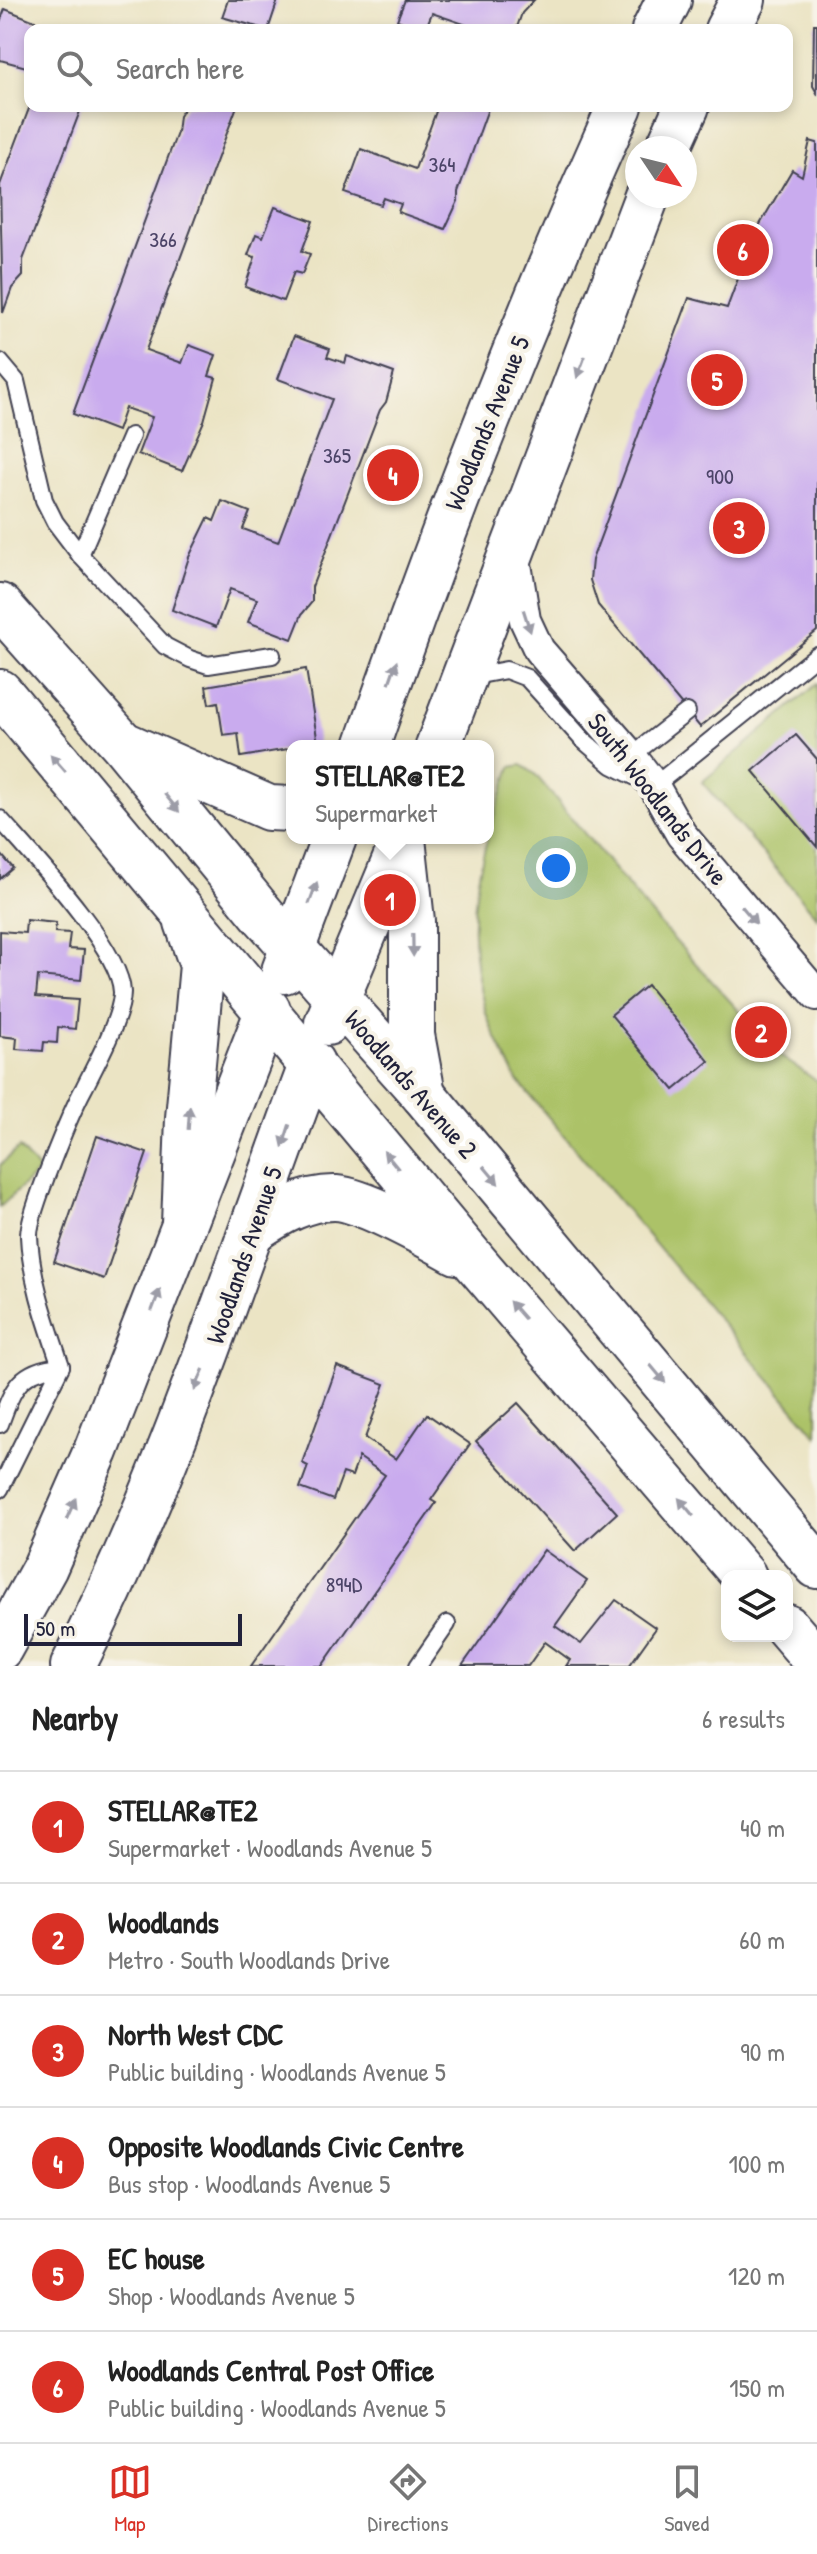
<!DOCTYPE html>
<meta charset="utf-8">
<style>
:root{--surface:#fff;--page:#f2f2f2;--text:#222;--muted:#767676;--line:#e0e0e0;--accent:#d93025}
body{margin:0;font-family:"Patrick Hand",sans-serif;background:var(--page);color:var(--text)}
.controls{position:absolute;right:24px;bottom:24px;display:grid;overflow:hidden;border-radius:16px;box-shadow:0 4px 12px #0003}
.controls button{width:72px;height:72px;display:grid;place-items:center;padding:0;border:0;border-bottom:2px solid var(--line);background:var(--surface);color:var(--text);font:40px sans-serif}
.compass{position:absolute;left:625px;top:136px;width:72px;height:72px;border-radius:50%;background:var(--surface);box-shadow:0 4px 12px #0003;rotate:125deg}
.scale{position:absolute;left:24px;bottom:20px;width:218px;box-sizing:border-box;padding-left:8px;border:4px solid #22223b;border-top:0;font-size:22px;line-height:28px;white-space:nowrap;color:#22223b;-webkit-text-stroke:6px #f7f3e8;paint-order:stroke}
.you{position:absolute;left:556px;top:868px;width:28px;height:28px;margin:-20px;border:6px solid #fff;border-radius:50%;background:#1a73e8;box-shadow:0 0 0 12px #1a73e833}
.badge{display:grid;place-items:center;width:52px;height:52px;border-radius:50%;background:var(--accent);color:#fff;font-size:26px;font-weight:700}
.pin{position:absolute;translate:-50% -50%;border:4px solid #fff;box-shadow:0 2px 8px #0006}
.popup{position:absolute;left:286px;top:740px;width:208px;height:104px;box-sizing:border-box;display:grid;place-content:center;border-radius:16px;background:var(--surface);filter:drop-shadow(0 2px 6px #0005);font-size:26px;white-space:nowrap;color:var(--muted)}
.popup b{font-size:30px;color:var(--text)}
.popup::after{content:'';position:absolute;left:50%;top:100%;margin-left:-16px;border:16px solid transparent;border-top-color:var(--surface)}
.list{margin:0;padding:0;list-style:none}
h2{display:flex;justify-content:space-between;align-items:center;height:104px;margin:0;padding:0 32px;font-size:34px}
h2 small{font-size:26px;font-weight:400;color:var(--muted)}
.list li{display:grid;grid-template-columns:52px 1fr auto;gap:24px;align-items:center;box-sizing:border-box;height:112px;padding:0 32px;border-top:2px solid var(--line)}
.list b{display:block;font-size:30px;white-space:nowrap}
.list p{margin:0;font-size:26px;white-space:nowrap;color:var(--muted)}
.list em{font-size:26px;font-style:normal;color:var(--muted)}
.icon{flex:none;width:44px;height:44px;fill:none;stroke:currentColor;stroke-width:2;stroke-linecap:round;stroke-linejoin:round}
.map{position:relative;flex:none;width:817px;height:1666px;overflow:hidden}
.search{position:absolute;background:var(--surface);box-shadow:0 4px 12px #0003;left:24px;right:24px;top:24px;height:88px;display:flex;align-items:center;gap:20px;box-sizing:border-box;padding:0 28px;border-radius:16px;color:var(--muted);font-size:30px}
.sheet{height:776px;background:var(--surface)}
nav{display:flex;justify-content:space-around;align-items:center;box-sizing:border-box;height:112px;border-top:2px solid var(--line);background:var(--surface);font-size:22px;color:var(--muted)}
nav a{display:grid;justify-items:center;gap:4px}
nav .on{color:var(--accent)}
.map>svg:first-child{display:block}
.green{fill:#acc267;stroke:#677251;stroke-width:2}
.building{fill:#c9abee}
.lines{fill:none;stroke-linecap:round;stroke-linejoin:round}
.lane-casing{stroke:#403f50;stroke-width:20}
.street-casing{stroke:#403f50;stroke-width:34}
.secondary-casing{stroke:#403f50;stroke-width:48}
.primary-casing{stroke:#403f50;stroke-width:48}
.lane{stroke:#fff;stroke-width:16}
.street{stroke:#fff;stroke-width:30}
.secondary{stroke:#fff;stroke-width:44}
.primary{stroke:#fff;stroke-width:44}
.oneway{fill:#9c9ca7}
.labels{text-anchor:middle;stroke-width:8;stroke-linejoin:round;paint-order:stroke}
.number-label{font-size:22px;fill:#4c4468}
.street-label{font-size:26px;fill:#22223b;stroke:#f7f3e8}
</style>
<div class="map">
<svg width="817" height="1666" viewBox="0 0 817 1666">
<rect width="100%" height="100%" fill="#f7f3e8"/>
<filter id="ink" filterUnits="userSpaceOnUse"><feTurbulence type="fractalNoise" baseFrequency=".0125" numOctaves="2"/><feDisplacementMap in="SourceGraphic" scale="16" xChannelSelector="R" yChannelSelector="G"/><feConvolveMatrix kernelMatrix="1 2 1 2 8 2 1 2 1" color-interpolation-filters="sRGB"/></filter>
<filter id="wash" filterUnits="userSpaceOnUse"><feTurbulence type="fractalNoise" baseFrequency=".006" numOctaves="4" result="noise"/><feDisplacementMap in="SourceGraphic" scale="32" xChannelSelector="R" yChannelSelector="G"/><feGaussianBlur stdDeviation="1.8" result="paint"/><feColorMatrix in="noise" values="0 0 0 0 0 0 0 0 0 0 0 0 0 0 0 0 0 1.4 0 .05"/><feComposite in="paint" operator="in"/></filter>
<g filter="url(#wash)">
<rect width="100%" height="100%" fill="#ebe4c4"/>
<g class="green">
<path d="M817,684V917L702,782Z"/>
<path d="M522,765L535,774L659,923L780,1056L817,1081V1436L517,1080C507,1059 493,1036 486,1013C459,919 480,854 511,767Z"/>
<path d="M19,1148L39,1171L0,1207V1165Z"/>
</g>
<g id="blocks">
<g class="building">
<path d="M228,0H278L268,30L222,17Z"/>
<path d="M405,0H534L522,13L516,30H465L467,25L432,13L425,30L397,20Z"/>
<path d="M5,9L40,23L38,30H30V68L0,60V22Z"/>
<path d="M814,24H817V93L813,86Z"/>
<path d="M30,106H82L23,260V276L12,288L3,313L0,185Z"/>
<path d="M186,106H237L146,350L182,363L189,345L216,355L209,376L216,378L204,421L182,471L138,454L152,417L125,408L117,431L73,414L177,133L179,116Z"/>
<path d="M438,106H489L458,192V201L445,229L398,212L401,204L384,198L381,205L345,193L361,149L415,169Z"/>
<path d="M810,141L817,143V631L700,727L598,605L590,580L592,560L689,298L727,308L755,233L792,170L802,176Z"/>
<path d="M275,207L313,221L302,251L310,254L302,274L294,272L283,301L245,287L255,257L248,255L256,234L263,237Z"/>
<path d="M294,336L330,349L327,357L345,363L347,356L394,373L386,402L380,410L312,587V602L302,614L292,639L248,622L257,599L230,589L216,627L172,610L189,557L208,518L214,521L222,501L250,512L243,529L278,542L332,399L278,379Z"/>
<path d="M306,669L318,744L241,757L238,733L223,735L218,702L209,704L206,686Z"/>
<path d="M796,735L817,759V847L753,771Z"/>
<path d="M0,853L13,868L0,879Z"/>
<path d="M26,920L56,923L55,932L70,933L68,949L84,950L81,980L38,976L36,997L78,1000L75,1029L58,1027L57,1043L44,1042L43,1051L16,1049L17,1038L0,1036V931L25,933Z"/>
<path d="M647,985L709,1061L674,1090L611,1015Z"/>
<path d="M97,1136L147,1153L104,1279L54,1262Z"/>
<path d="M337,1366L385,1384L365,1438L396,1459L427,1414L470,1444L431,1500L436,1503L322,1666H251L385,1475L359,1457L352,1476L343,1473L333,1500L300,1488L308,1466L302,1463Z"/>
<path d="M518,1403L617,1513L575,1551L476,1441Z"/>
<path d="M544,1550L587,1581L555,1626L581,1644L616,1600L656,1628L629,1666H566L570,1660L545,1642L528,1666H462Z"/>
</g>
</g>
</g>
<g filter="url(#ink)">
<use href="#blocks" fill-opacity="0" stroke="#403f50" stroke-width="2"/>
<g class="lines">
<defs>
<g id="lane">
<path d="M0,362L16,381L44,500L55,522L80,555L165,646L190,659L208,665L272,655"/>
<path d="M80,555L131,436"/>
<path d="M469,677L506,670L527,678L582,739L612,765L654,786L817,655"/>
<path d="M631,756L687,712"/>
<path d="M0,819C29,852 121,949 122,992C122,1017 96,1064 84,1088C72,1110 28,1214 29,1236C31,1280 47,1324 61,1366L0,1489"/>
<path d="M0,1424C13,1388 19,1370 61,1366"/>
<path d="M418,1666L447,1624"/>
</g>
<path id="street" d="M514,552L525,620L539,650L631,756L654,786L681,834L817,995"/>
<g id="secondary">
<path d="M0,1648L45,1567L96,1451L268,1010"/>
<path d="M73,1666C172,1472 236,1266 312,1063"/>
</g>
<g id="primary">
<path d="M654,30L669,0"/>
<path d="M727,30L743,0"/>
<path d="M668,148L687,106"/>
<path d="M0,606L122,743L263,915L423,1094L817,1566"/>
<path d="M0,692L476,1263L744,1576"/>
<path d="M128,746L269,808L292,809"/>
<path d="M367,746C442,529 526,315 620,106"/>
<path d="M438,746L647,196"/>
<path d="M403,839L412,921V1035L423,1094"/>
<path d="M284,971L334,838"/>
<path d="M327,1023L402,843"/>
<path d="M184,1224L188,1118L202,965L187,922"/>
<path d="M255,1229C279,1213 306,1197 336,1198C365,1200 430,1237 457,1252"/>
<path d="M787,1627L817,1662"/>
</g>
</defs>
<use href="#lane" class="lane-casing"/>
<use href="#street" class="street-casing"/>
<use href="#secondary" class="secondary-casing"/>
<use href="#primary" class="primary-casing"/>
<use href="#lane" class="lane"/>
<use href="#street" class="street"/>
<use href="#secondary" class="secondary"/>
<use href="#primary" class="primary"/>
</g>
<defs><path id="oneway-solid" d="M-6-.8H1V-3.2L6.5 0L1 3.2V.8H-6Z" transform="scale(2)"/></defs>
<g class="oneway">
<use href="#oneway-solid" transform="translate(581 367) rotate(111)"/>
<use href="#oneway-solid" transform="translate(527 621) rotate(72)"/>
<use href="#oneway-solid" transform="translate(393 672) rotate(-71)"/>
<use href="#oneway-solid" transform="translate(58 763) rotate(-131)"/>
<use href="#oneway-solid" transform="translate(172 803) rotate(51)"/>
<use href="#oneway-solid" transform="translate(313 893) rotate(-70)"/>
<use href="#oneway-solid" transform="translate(749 915) rotate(50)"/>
<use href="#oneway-solid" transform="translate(413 945) rotate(89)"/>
<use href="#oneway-solid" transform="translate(189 1118) rotate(-86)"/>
<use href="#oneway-solid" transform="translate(286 1136) rotate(108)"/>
<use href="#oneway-solid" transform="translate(391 1160) rotate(-129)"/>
<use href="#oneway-solid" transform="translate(491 1175) rotate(50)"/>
<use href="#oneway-solid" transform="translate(156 1300) rotate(-69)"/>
<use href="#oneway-solid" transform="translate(517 1310) rotate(-131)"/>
<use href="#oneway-solid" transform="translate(658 1374) rotate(50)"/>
<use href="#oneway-solid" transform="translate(199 1380) rotate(113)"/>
<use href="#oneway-solid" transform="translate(686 1507) rotate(-130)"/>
<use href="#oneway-solid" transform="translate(71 1509) rotate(-66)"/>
</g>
</g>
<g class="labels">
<g class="number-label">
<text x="442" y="172">364</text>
<text x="163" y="247">366</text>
<text x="337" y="463">365</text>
<text x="720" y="484">900</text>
<text x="344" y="1592">894D</text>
</g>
<g class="street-label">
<text transform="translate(487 423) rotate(-68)" y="9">Woodlands Avenue 5</text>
<text transform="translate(658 799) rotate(52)" y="9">South Woodlands Drive</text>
<text transform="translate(411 1084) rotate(49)" y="9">Woodlands Avenue 2</text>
<text transform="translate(244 1255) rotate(-71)" y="9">Woodlands Avenue 5</text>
</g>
</g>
</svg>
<div class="controls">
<button><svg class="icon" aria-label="layers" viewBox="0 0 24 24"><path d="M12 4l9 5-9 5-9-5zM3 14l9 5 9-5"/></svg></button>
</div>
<svg class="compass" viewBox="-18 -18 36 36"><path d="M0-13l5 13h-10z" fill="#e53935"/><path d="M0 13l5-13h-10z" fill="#767676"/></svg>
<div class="scale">50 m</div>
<div class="you"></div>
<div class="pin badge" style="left:390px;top:900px">1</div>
<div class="popup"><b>STELLAR@TE2</b>Supermarket</div>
<div class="pin badge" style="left:761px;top:1032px">2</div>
<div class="pin badge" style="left:739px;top:528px">3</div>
<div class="pin badge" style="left:393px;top:475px">4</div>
<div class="pin badge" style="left:717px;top:380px">5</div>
<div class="pin badge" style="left:743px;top:250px">6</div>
<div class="search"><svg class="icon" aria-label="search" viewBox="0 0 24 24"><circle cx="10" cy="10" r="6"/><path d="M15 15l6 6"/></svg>Search here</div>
</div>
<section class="sheet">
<h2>Nearby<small>6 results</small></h2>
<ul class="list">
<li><span class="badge">1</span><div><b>STELLAR@TE2</b><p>Supermarket · Woodlands Avenue 5</p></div><em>40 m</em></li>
<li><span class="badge">2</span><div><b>Woodlands</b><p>Metro · South Woodlands Drive</p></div><em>60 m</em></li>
<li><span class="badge">3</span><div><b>North West CDC</b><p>Public building · Woodlands Avenue 5</p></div><em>90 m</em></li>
<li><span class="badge">4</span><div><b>Opposite Woodlands Civic Centre</b><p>Bus stop · Woodlands Avenue 5</p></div><em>100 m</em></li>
<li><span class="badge">5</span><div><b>EC house</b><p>Shop · Woodlands Avenue 5</p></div><em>120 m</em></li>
<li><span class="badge">6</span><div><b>Woodlands Central Post Office</b><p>Public building · Woodlands Avenue 5</p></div><em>150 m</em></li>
</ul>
</section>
<nav>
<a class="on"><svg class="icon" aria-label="map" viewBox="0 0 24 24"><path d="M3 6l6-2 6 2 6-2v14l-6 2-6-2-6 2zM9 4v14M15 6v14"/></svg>Map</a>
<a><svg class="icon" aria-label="directions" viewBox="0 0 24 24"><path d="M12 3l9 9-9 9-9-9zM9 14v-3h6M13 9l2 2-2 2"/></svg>Directions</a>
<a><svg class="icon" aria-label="saved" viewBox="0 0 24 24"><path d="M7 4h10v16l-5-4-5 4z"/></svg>Saved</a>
</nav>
